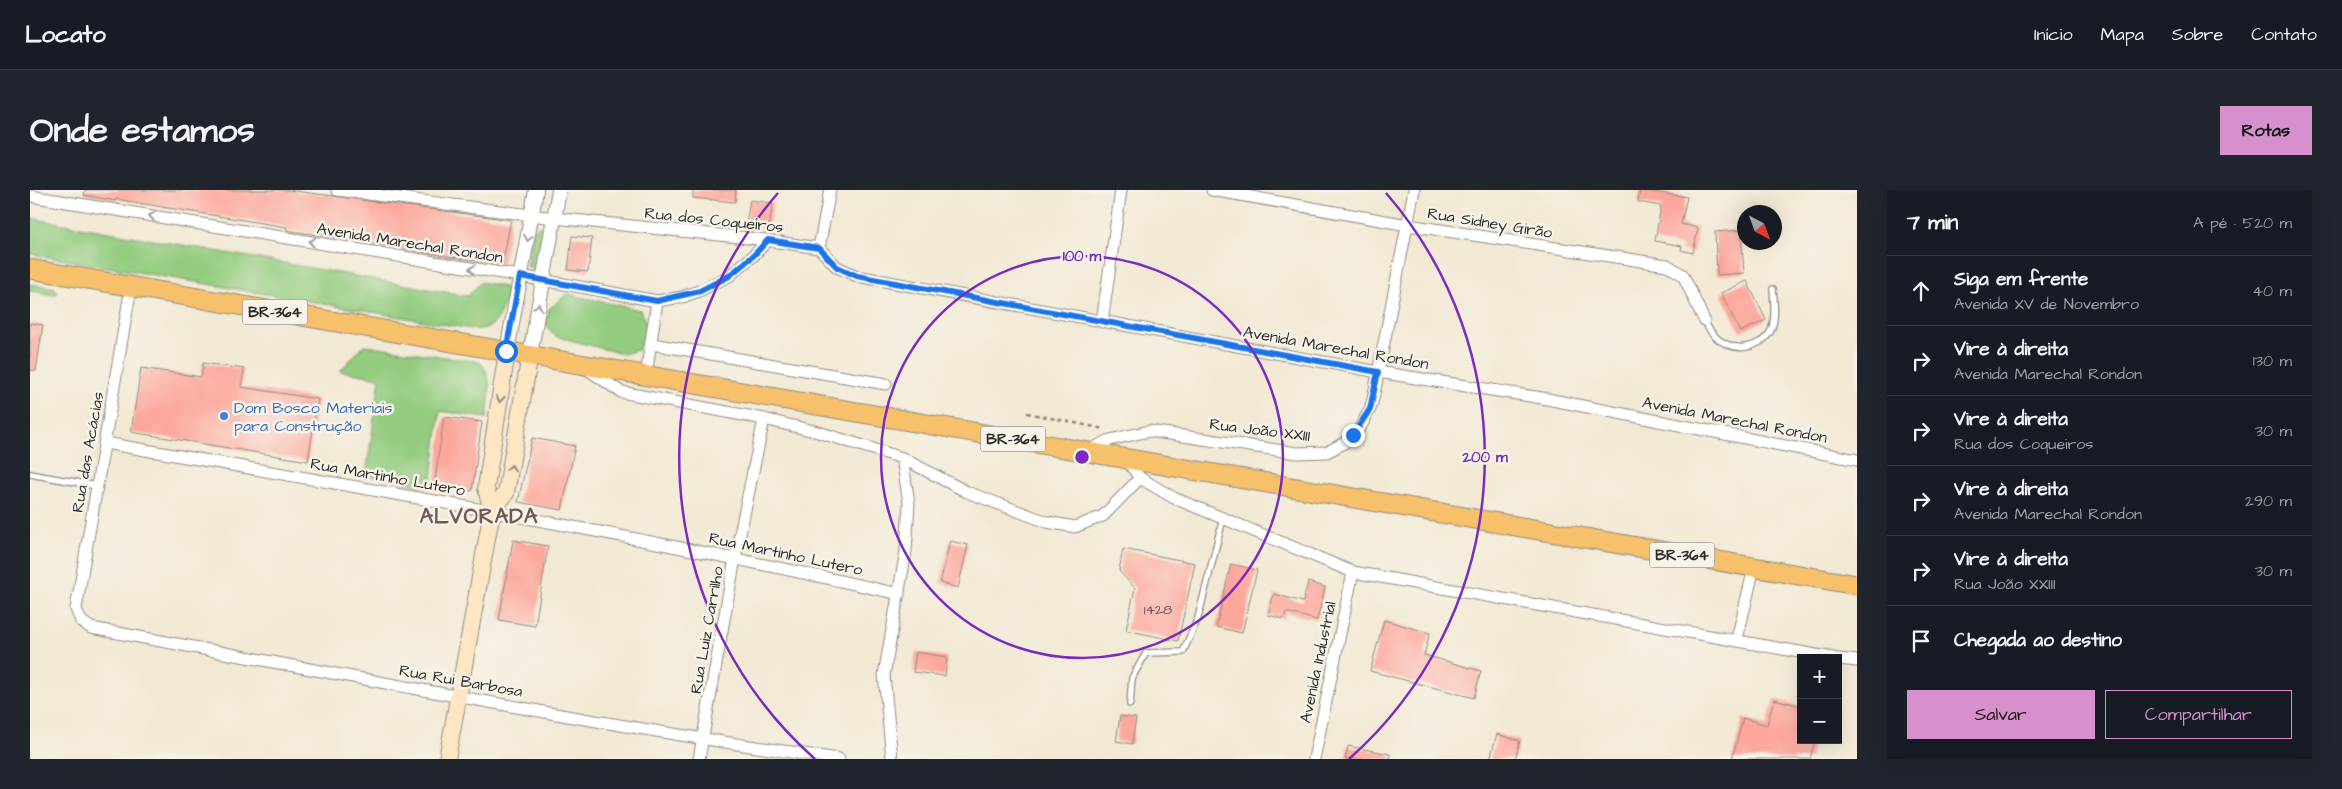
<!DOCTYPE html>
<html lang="pt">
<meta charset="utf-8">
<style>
:root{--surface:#171b24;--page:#20242c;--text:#f1f3f6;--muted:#9ea1a6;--line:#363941;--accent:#d690ce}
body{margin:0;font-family:"Architects Daughter",sans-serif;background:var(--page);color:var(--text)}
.controls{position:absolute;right:15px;bottom:15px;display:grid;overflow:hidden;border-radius:0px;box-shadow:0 5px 20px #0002}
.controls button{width:45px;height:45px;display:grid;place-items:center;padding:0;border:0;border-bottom:1px solid var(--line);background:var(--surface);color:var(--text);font:25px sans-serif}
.compass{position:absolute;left:1707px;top:15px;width:45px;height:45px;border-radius:50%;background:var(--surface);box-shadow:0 5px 20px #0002;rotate:139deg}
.stop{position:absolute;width:15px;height:15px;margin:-11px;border:4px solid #1a73e8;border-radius:50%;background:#fff}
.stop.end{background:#1a73e8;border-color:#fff;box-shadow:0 1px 5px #0008}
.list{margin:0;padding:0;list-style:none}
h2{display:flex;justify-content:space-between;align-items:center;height:65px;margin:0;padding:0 20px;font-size:21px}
h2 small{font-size:16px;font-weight:400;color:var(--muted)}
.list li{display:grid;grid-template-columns:32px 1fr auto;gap:15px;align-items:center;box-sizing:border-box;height:70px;padding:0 20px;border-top:1px solid var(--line)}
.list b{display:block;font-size:19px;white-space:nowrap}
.list p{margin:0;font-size:16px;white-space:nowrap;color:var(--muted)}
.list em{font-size:16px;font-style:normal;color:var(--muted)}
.actions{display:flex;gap:10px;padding:15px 20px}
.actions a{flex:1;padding:11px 0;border:1px solid var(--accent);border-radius:0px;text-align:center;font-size:18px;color:var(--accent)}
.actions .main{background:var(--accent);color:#111}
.icon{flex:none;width:28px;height:28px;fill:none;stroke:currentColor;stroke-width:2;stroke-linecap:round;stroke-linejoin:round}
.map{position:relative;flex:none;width:1827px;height:569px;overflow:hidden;border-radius:0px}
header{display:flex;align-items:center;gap:30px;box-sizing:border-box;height:70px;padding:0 25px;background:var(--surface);border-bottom:1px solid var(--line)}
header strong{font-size:24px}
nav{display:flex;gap:28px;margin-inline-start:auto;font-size:18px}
.intro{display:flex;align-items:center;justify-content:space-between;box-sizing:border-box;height:120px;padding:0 30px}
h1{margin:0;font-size:35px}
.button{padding:12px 22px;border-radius:0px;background:var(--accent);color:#111;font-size:18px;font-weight:700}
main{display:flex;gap:30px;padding:0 30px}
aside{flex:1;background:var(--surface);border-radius:0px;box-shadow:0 5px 20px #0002}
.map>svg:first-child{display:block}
.green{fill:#93cc7f;stroke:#5f7c55}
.building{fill:#fda69b}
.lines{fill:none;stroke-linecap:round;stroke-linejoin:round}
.service-casing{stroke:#8e8a80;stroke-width:8}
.minor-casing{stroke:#8e8a80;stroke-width:13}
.tertiary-casing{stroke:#8e8a80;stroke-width:16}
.secondary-casing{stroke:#8e8a80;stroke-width:18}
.trunk-casing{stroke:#8e8a80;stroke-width:21}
.path{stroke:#8e8a80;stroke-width:2.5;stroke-dasharray:4 4;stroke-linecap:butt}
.service{stroke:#fff;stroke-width:5.5}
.minor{stroke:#fff;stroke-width:11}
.tertiary{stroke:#fff;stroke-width:14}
.secondary{stroke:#fce6c4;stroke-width:16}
.trunk{stroke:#f7c06b;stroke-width:19}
.oneway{stroke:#a0a0a0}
.oneway2{stroke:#948878}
.route{stroke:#1a73e8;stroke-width:6}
.ring{fill:none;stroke:#7b2cbf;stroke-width:2.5}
.shop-dot{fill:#3f7fe0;stroke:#f7f3e8;stroke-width:2}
.labels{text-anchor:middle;stroke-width:5;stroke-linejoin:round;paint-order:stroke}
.number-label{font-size:14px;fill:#604a47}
.shield{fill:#f7f3e8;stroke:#686764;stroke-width:1}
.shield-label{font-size:15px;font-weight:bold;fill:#2b2b2b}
.street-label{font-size:16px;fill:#2b2b2b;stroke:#f7f3e8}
.shop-label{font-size:16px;fill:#366cbe;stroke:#f7f3e8;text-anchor:start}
.district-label{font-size:21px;font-weight:bold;letter-spacing:1px;fill:#745652;stroke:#f7f3e8}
.centre{fill:#7b2cbf;stroke:#f7f3e8;stroke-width:2.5}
.ring-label{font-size:15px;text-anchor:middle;font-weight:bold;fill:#7b2cbf;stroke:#f7f3e8;stroke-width:5;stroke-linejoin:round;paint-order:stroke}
</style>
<header>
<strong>Locato</strong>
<nav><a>Início</a><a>Mapa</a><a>Sobre</a><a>Contato</a></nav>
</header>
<div class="intro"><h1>Onde estamos</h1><a class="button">Rotas</a></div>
<main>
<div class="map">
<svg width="1827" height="569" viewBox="0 0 1827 569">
<rect width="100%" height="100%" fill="#f7f3e8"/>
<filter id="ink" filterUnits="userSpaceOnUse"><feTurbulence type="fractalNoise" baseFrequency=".02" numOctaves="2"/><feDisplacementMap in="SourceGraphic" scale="10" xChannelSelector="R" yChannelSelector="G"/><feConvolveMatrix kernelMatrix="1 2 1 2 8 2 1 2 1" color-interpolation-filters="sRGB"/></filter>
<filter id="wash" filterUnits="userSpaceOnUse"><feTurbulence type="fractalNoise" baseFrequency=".0096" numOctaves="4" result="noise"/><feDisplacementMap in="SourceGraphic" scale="20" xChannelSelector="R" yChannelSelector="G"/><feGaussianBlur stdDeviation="1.12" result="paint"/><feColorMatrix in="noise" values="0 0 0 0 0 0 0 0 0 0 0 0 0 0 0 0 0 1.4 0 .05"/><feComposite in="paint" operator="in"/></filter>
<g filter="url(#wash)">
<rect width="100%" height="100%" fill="#f2e9d4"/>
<g class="green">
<path d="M0,28L438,106L451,92L475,97L478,103C470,124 469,141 442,139L0,64Z"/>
<path d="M510,36L514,42L508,77L502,80L497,76L503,40Z"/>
<path d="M0,94L25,98L28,103L24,105L0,101Z"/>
<path d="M537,104L610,120L617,136L615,151L608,160L593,164L525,146L516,135L519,119Z"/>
<path d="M334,155L450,172C464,188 459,208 457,228L410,221L401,298L336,285L350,188L310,181Z"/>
</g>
<g id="blocks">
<g class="building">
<path d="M55,0H258L481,30L472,75L256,40L257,37L138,18L86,9V11L54,5Z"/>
<path d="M663,0H706L705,12L663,8Z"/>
<path d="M1610,0L1657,7L1651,34L1668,38L1663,63L1651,60L1652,56L1625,51L1631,16L1608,12Z"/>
<path d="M720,10L743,13L739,38L716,35Z"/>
<path d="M1711,40L1714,83L1687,85L1685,42Z"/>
<path d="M542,46L562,48L558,82L538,80Z"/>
<path d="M1717,91L1736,130L1710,142L1691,103Z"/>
<path d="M0,133L13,135L6,181L0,180Z"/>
<path d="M173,173L214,179L211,197L288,209L278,271L101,242L111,178L171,187Z"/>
<path d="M414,227L452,232L442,301L404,296Z"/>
<path d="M502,248L545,256L532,320L488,312Z"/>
<path d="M483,350L518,356L505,436L469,430Z"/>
<path d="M920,351L938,355L928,398L910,393Z"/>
<path d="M1093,359L1165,373L1148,451L1096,440L1105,398L1089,381Z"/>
<path d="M1201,374L1227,380L1212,443L1186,437Z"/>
<path d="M1278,392L1295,397L1287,430L1256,422L1254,429L1238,425L1244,404L1273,412Z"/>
<path d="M1354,430L1400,443L1394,465L1451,481L1444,508L1340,481Z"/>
<path d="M886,462L917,467L915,486L883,482Z"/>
<path d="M1744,509L1771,516V550H1785L1780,569H1702L1713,528L1737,535Z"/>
<path d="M1090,526L1106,528L1102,554L1086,551Z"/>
<path d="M1467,544L1490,551L1485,569H1460Z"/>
<path d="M1318,556L1360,564V569H1315Z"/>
</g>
</g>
</g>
<g filter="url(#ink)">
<use href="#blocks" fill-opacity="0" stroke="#8e8a80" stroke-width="1"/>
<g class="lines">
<defs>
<g id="service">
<path d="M1674,130C1684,153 1707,165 1730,152C1735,149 1740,144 1742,138C1746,126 1744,112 1743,99"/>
<path d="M0,284L67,296"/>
<path d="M1100,514L1102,488L1116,463L1153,462L1168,428L1193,329"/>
</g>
<g id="minor">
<path d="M307,0L524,28L728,49L789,58"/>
<path d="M1182,0L1378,35L1637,75L1653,85L1674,130"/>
<path d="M0,6L490,86L627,111L652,107L669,101L699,86L723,66L738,50"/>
<path d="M789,58L807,77L827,86L1348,182L1512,208L1827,270"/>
<path d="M789,58L800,0"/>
<path d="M101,97L46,419L51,431L61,438C310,484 558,534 809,569"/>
<path d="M1072,132L1091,0"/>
<path d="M622,154L856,194"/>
<path d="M557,179L591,202L734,229L788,242L872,268L937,302L1017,332L1045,337L1073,326L1110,288"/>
<path d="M616,185L627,111"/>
<path d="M75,253C341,299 606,345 869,404"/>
<path d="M1058,261L1080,250L1119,241L1267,263L1297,262L1316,252L1330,238L1340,219L1343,209L1384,0"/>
<path d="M1095,268L1110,288L1144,308L1323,382L1803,468"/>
<path d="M1707,449L1724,378"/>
<path d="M1808,469L1827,471"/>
<path d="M669,569L705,368L734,229"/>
<path d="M862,569L854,485L876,361L879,313L872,268"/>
<path d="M1284,569L1323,382"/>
</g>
<g id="tertiary">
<path d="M477,161L506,0"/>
<path d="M500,165L529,0"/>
</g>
<g id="secondary">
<path d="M462,321L456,298L477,161"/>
<path d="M417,569L462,321L476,303L500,165"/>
</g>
<path id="trunk" d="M0,79L1827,395"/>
</defs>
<use href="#service" class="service-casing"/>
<use href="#minor" class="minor-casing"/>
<use href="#tertiary" class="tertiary-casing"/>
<use href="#secondary" class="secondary-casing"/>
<use href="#trunk" class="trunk-casing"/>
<path class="path" d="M997,223L1074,239"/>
<use href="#service" class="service"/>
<use href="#minor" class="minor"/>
<use href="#tertiary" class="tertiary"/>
<use href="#secondary" class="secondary"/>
<use href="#trunk" class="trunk"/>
</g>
<defs><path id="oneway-chevron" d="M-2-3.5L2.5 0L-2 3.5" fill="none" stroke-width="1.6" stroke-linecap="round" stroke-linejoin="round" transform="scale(1.25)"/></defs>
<g class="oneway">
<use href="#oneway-chevron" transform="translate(122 26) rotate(-171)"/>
<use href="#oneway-chevron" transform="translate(498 48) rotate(101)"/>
<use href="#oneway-chevron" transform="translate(282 52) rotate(-171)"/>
<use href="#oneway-chevron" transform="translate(442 79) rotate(-171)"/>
<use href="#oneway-chevron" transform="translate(508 117) rotate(-81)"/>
</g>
<g class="oneway2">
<use href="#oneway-chevron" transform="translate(470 209) rotate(97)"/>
<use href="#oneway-chevron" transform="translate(481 278) rotate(-80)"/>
</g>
</g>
<g class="lines" filter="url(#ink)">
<path class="route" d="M476,161L490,86L627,111L670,101L699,86L723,66L738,50L789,58L807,77L827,86L1348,182L1340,219L1323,245"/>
</g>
<g class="ring">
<circle cx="1052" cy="267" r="201"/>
<path d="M785 569A403 403 0 0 1 748 3M1356 3A403 403 0 0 1 1319 569"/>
</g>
<circle class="shop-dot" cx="194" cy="226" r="5"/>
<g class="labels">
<g class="number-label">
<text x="1128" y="424">1428</text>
</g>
<g class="shield">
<rect x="212.5" y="109.5" width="65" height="25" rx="4"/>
<rect x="950.5" y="236.5" width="65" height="25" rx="4"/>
<rect x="1619.5" y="352.5" width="65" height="25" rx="4"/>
</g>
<g class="shield-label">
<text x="245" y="127">BR-364</text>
<text x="983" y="254">BR-364</text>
<text x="1652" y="370">BR-364</text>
</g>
<g class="street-label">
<text transform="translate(684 29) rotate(6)" y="6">Rua dos Coqueiros</text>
<text transform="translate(1460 32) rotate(9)" y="6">Rua Sidney Girão</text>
<text transform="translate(380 52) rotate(9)" y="6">Avenida Marechal Rondon</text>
<text transform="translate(1306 157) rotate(10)" y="6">Avenida Marechal Rondon</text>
<text transform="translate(1705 229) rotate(11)" y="6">Avenida Marechal Rondon</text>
<text transform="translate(1230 239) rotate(7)" y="6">Rua João XXIII</text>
<text transform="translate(57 262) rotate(-80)" y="6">Rua das Acácias</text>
<text transform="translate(358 286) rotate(10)" y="6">Rua Martinho Lutero</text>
<text transform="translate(756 363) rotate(12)" y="6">Rua Martinho Lutero</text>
<text transform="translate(676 440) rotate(-80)" y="6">Rua Luiz Carrilho</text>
<text transform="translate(1287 472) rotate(-78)" y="6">Avenida Industrial</text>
<text transform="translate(431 490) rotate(10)" y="6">Rua Rui Barbosa</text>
</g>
<g class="shop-label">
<text x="204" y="223">Dom Bosco Materiais<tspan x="204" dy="18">para Construção</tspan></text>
</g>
<g class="district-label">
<text x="449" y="333">ALVORADA</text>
</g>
</g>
<circle cx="1052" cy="267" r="8" class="centre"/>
<g class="ring-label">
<text x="1052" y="71">100 m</text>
<text x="1455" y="272">200 m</text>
</g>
</svg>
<div class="controls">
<button>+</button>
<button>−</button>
</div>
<svg class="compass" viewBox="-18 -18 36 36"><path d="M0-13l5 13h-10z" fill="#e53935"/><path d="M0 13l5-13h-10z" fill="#9ea1a6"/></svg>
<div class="stop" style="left:476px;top:161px"></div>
<div class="stop end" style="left:1323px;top:245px"></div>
</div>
<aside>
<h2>7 min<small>A pé · 520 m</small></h2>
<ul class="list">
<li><svg class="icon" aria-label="ahead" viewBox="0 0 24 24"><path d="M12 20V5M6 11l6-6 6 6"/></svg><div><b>Siga em frente</b><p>Avenida XV de Novembro</p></div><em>40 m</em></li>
<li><svg class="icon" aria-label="right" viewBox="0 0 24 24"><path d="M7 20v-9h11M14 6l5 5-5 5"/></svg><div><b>Vire à direita</b><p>Avenida Marechal Rondon</p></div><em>130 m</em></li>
<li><svg class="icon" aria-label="right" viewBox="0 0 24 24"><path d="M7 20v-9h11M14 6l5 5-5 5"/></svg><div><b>Vire à direita</b><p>Rua dos Coqueiros</p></div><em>30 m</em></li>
<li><svg class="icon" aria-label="right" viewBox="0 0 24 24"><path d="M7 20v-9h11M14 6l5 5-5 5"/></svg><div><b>Vire à direita</b><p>Avenida Marechal Rondon</p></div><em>290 m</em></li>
<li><svg class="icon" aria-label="right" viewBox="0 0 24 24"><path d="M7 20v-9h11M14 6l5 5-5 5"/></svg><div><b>Vire à direita</b><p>Rua João XXIII</p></div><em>30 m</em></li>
<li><svg class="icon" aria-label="arrive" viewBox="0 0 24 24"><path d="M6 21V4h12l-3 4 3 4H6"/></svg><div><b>Chegada ao destino</b></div></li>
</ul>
<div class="actions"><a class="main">Salvar</a><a>Compartilhar</a></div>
</aside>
</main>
